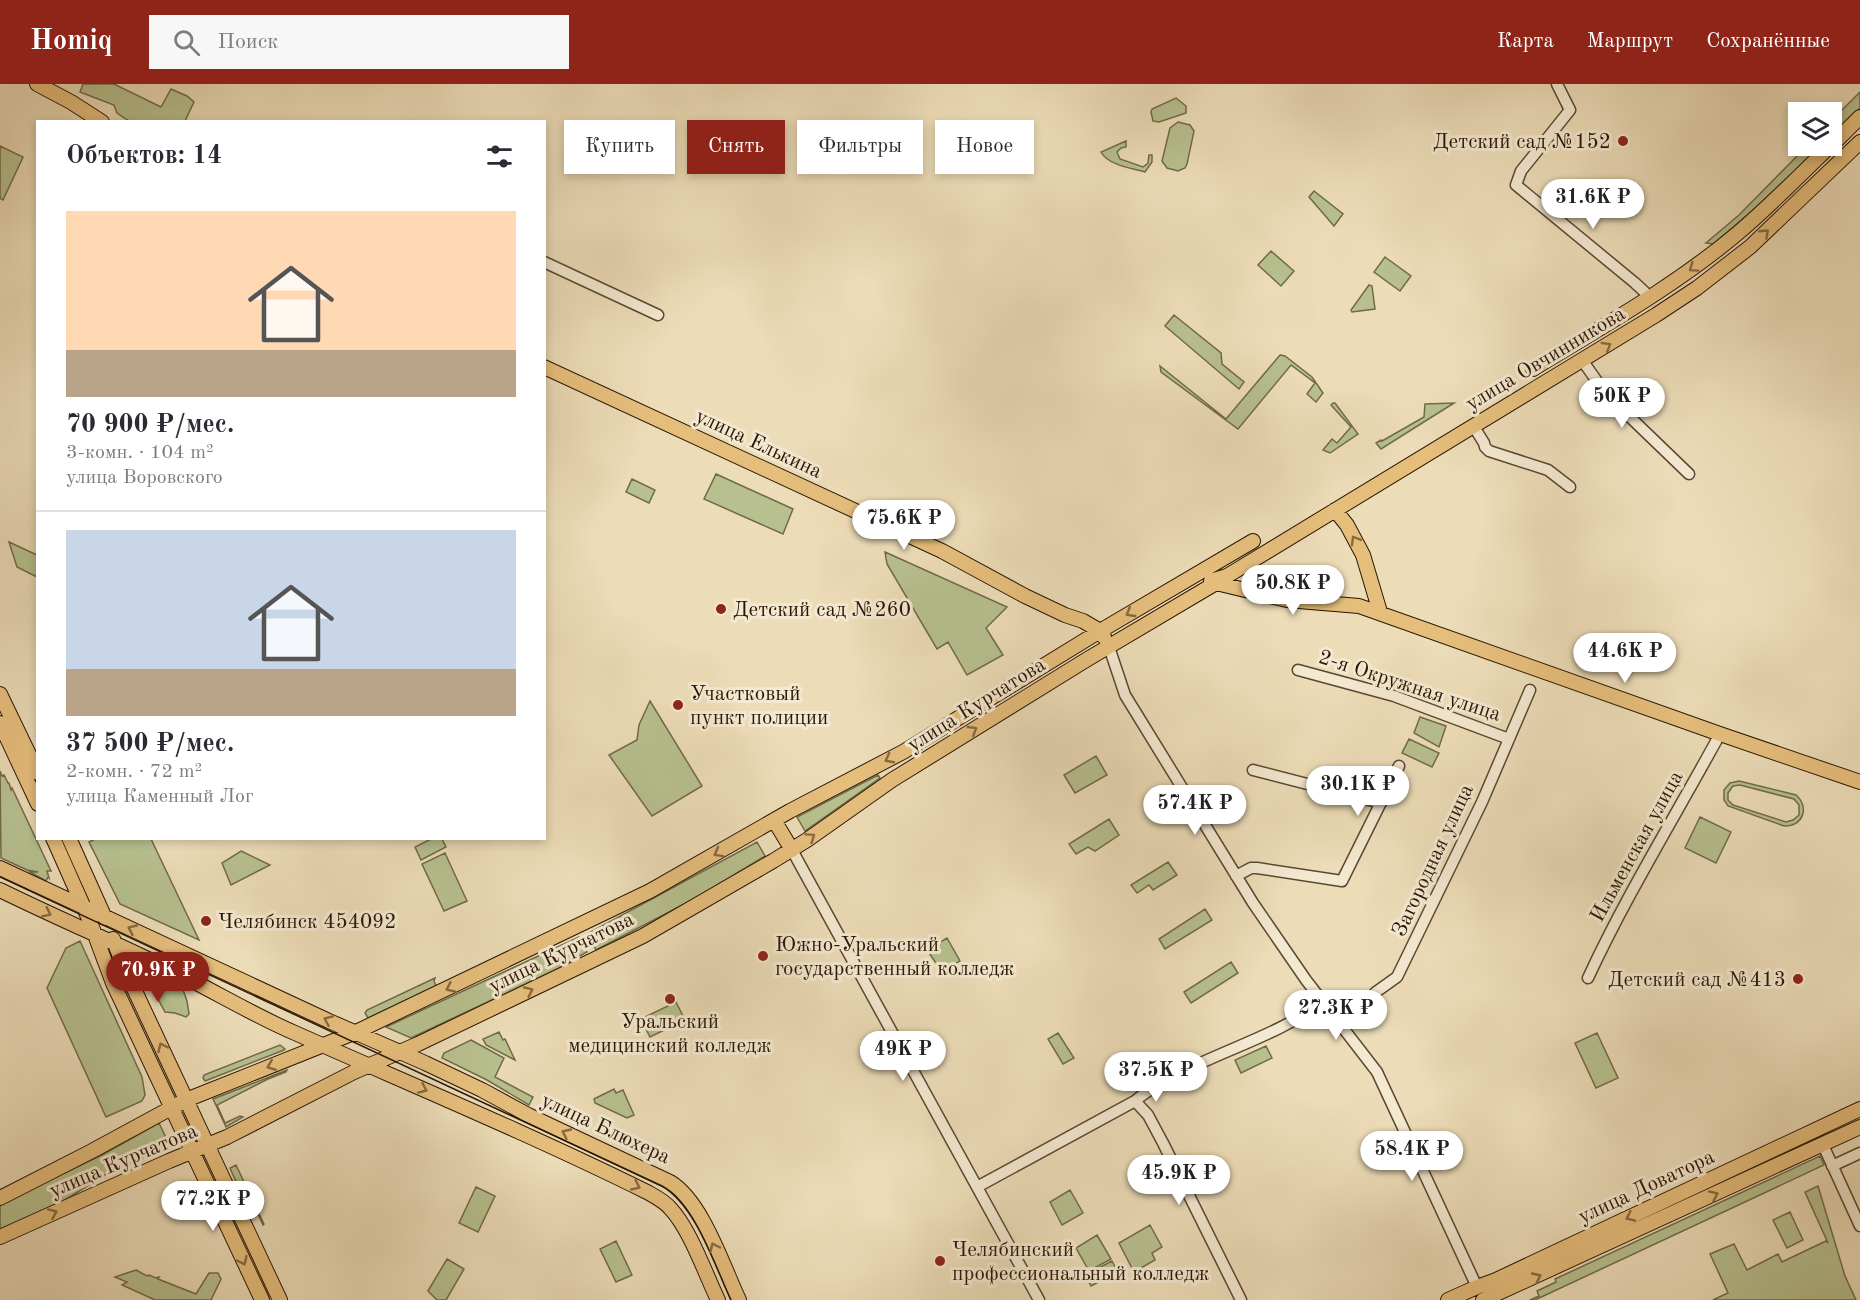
<!DOCTYPE html>
<html lang="ru">
<head>
<meta charset="utf-8">
<style>
  :root { --surface:#fff; --page:#f7f7f7; --text:#2b2b33; --muted:#7c7c81; --line:#e1e1e2; --accent:#8f2418 }
  body { margin:0; font-family:"Old Standard TT",serif; background:var(--page); color:var(--text); height:100vh; display:flex; flex-direction:column; font-size:22px; white-space:nowrap }
  * { box-sizing:border-box; margin:0 }
  p { font-size:20px; color:var(--muted) }
  .icon { flex:none; width:33px; height:33px; fill:none; stroke:currentColor; stroke-width:2; stroke-linecap:round; stroke-linejoin:round }
  .map { position:relative; flex:1; overflow:hidden }
  .side { position:absolute; left:36px; top:36px; width:510px; height:720px; display:flex; flex-direction:column; background:var(--surface); border-radius:0px; box-shadow:0 3px 9px #0003 }
  .side>* { flex:none }
  .hud { position:absolute; left:564px; top:36px; width:570px; height:54px; display:flex; gap:12px }
  .controls { position:absolute; left:1788px; top:18px; display:grid; gap:12px }
  .controls a { display:grid; place-items:center; width:54px; height:54px; border-radius:0px; background:var(--surface); box-shadow:0 3px 9px #0003; font-size:30px }
  .price { position:absolute; translate:-50% -51px; padding:0 14px; border-radius:21px; background:#fff; color:#222; font-size:20px; line-height:39px; filter:drop-shadow(0 2px 3px #0008) }
  .price::after { content:''; position:absolute; left:50%; top:36px; width:18px; height:14px; margin-left:-9px; background:inherit; clip-path:polygon(0 0,100% 0,50% 100%) }
  .price.active { background:var(--accent); color:#fff }
  ul { padding:0; list-style:none }
  li { display:grid; align-content:center; gap:12px; height:318px; padding:0 30px }
  li+li { border-top:2px solid var(--line) }
  li span { display:grid; place-items:center; height:186px; border-radius:0px; color:#555 }
  li>.icon { margin-inline-start:auto }
  span .icon { width:108px; height:108px; fill:#fffc; stroke-width:1 }
  li b { font-size:26px }
  h2 { display:flex; justify-content:space-between; align-items:center; height:72px; padding:0 30px; font-size:26px }
  .tag { padding:0 21px; border-radius:0px; background:var(--surface); box-shadow:0 3px 9px #0003; font-size:21px; line-height:54px }
  .tag.active { background:var(--accent); color:#fff }
  header { display:flex; align-items:center; gap:36px; box-sizing:border-box; height:84px; padding:0 30px; background:var(--accent); color:#fff }
  header strong { font-size:28px }
  nav { display:flex; gap:33px; margin-inline-start:auto; font-size:21px }
  .search { width:420px; height:54px; background:var(--page); display:flex; align-items:center; gap:15px; box-sizing:border-box; padding:0 21px; border-radius:0px; color:var(--muted); font-size:22px }
  .map>svg:first-child { display:block }
  .green { fill:#b7c08e; stroke:#706a49; stroke-width:1.5; fill-rule:evenodd }
  .lines { fill:none; stroke-linecap:round; stroke-linejoin:round }
  .minor-casing { stroke:#5a4731; stroke-width:13 }
  .major-casing { stroke:#291504; stroke-width:16 }
  .minor { stroke:#f3e8d0; stroke-width:10 }
  .major { stroke:#e6be7c; stroke-width:14 }
  .tram { stroke:#291504; stroke-width:1.5 }
  .oneway { stroke:#886a40 }
  .poi-dot { fill:#8f2418; stroke:#f3e8d0; stroke-width:2 }
  .labels { text-anchor:middle; stroke-width:6; stroke-linejoin:round; paint-order:stroke }
  .poi-label { font-size:21px; fill:#291504; stroke:#f3e8d0; text-anchor:start }
  .street-label { font-size:21px; fill:#291504; stroke:#f3e8d0 }
</style>
</head>
<body>
<header>
<strong>Homiq</strong>
<div class="search"><svg class="icon" aria-label="search" viewBox="0 0 24 24"><circle cx="10" cy="10" r="6"/><path d="M15 15l6 6"/></svg>Поиск</div>
<nav><a>Карта</a><a>Маршрут</a><a>Сохранённые</a></nav>
</header>
<div class="map">
<svg width="1860" height="1216" viewBox="0 0 1860 1216">
  <rect width="100%" height="100%" fill="#ecdcb7"/>
  <filter id="stains"><feTurbulence type="fractalNoise" baseFrequency=".00333" numOctaves="4"/><feColorMatrix values="0 0 0 0 .2 0 0 0 0 .09 0 0 0 0 .02 0 0 0 .5 -.17"/></filter>
  <radialGradient id="worn" r=".72"><stop offset=".6" stop-color="#630" stop-opacity="0"/><stop offset="1" stop-color="#630" stop-opacity=".3"/></radialGradient>
  <path class="green" d="M83,0H114L161,23L171,5L187,12L194,18L185,37H129L117,29L114,21L80,8Z
    M1860,8V24L1832,52V36Z
    M1176,14L1186,22V29L1159,38L1153,37L1151,28L1152,25Z
    M1178,38L1190,41L1194,47L1187,80L1185,84L1178,87L1167,84L1162,77L1170,44Z
    M1126,57V63L1121,64L1117,68L1120,75L1143,83L1148,79L1149,71H1152V78L1145,88C1131,84 1108,81 1101,68Z
    M0,62L23,73L3,116L0,114Z
    M1807,62H1822L1752,127L1713,160L1706,159L1739,131Z
    M1314,107L1343,130L1334,142L1309,113Z
    M1271,167L1294,187L1281,202L1258,181Z
    M1385,173L1411,192L1400,207L1374,188Z
    M1369,201L1372,202L1375,225L1352,228L1351,226Z
    M1174,231L1221,269L1222,280L1244,298L1239,305L1165,242Z
    M1280,271L1285,272L1312,293L1323,309L1316,318L1307,310L1315,299L1291,281L1238,345L1161,288L1160,282L1226,335Z
    M1333,319H1335L1358,350L1330,369L1323,366L1332,355L1337,359L1351,343L1331,321Z
    M1454,319L1381,365L1376,359L1381,356L1382,357L1424,333L1425,320Z
    M716,390L793,425L783,450L704,415Z
    M632,395L655,406L649,419L626,408Z
    M9,458L37,471V493L17,483Z
    M885,468L1007,523L986,544L1003,571L967,591L948,558L937,565L887,480Z
    M650,617L702,702L652,732L609,671L637,656L639,641Z
    M1420,633L1446,642L1439,663L1414,649Z
    M1409,655L1439,669L1432,683L1402,669Z
    M1096,672L1107,691L1075,709L1064,691Z
    M0,687L2,692L4,691L8,699H9L11,706L12,704L51,787H47L49,794L48,793L46,797L30,788H38L27,786L1,774Z
    M878,691L880,694L805,747L797,733Z
    M1739,697L1796,711C1810,723 1803,743 1784,742L1728,722L1724,716V706L1730,699ZM1740,701L1794,715L1799,721V731L1793,736L1786,738L1733,721L1728,716V709L1733,702Z
    M1700,733L1731,748L1716,779L1685,764Z
    M1109,735L1119,751L1095,767L1088,763L1076,770L1069,760Z
    M95,755H151L199,856L120,820L89,758Z
    M442,755L446,763L421,776L415,763L431,755Z
    M757,758L765,772L694,815L596,866L587,850Z
    M241,767L270,781L231,801L222,779Z
    M445,769L467,817L444,827L422,780Z
    M1168,778L1177,791L1153,806L1149,801L1137,809L1131,801Z
    M1205,825L1212,836L1165,865L1159,855Z
    M579,853L587,868L557,885L411,954L386,943Z
    M947,854L960,877L942,888L927,866Z
    M80,857L142,993L145,1011L142,1017L106,1033L47,904L66,864Z
    M1231,878L1238,889L1191,919L1184,908Z
    M142,885L182,903L187,917L189,930L186,933L175,929L165,928Z
    M435,894L434,897L436,902L368,934L365,929L367,926Z
    M676,918L685,936L650,953L641,935Z
    M499,948L503,956L505,955L515,976L486,961L483,955Z
    M1058,949L1074,974L1063,980L1048,955Z
    M1597,949L1618,994L1596,1004L1575,959Z
    M471,956L504,974L495,993L533,1013L529,1021L487,996L442,974L444,969Z
    M280,961L285,965L284,966L205,997L203,994L204,991Z
    M1266,962L1272,974L1241,989L1235,976Z
    M287,986L286,988L268,995L217,1021L225,1039L240,1032L243,1033L226,1043L213,1015Z
    M614,1005L616,1009L623,1006L634,1031L627,1034L595,1019L594,1015Z
    M159,1039L170,1062L111,1087L65,1116L0,1147V1120L102,1071Z
    M1820,1072L1824,1081L1535,1216H1530L1539,1212L1537,1207L1556,1198L1555,1195Z
    M236,1081L264,1140L263,1141L256,1126L247,1123L230,1084Z
    M1818,1102L1845,1192L1856,1216H1713L1728,1209L1710,1170L1734,1160L1747,1186L1778,1170L1782,1178L1826,1157L1828,1159L1805,1108Z
    M476,1103L495,1112L478,1148L459,1139Z
    M1070,1106L1083,1129L1062,1141L1050,1118Z
    M1790,1128L1803,1156L1787,1164L1773,1136Z
    M1150,1141L1162,1163L1152,1169L1155,1176L1134,1188L1119,1159Z
    M1097,1151L1111,1175L1089,1187L1076,1164Z
    M616,1157L632,1191L616,1198L600,1165Z
    M447,1175L464,1185L446,1216H437L428,1207Z
    M1112,1177L1118,1188L1091,1202L1085,1191Z
    M136,1186L147,1192L149,1191L156,1194L159,1193L158,1195L196,1210L209,1189H218L221,1195L211,1216H155L122,1201L127,1198L115,1193Z"/>
  <g class="lines">
    <defs>
      <path id="minor" d="M1557,0L1570,26L1521,87L1516,101L1635,199L1650,213
        M544,178L658,231
        M1582,276L1606,310L1689,390
        M1474,343L1484,359L1485,363L1489,367L1548,386L1570,403
        M1109,563L1125,611L1253,819L1306,896L1377,988L1477,1203
        M1298,586L1394,612L1509,655
        M1253,686L1381,719
        M792,766L1039,1216
        M1236,792L1251,784H1257L1342,797L1399,682
        M1588,894C1627,810 1676,731 1720,650
        M1343,943L1376,908L1397,893L1482,718L1530,606
        M1135,1017L1148,1031L1163,1059L1241,1216
        M1823,1061L1860,1142
        M1832,1082L1860,1069
        M977,1103L1135,1017C1147,1006 1160,1000 1174,992C1223,966 1278,951 1323,918"/>
      <path id="major" d="M37,0L71,18L102,38
        M1832,61L1860,33
        M544,283L942,467L1025,512L1065,531L1083,537L1100,547L1104,553
        M1533,285C1603,242 1675,202 1738,149C1770,122 1800,91 1830,62
        M1335,426L1347,441L1363,471L1380,528
        M1211,497L1227,492L1656,231L1697,204L1750,163L1860,58
        M0,610L38,689
        M0,639L38,720
        M774,736L792,766
        M53,754L89,835L113,899L262,1216
        M69,754L105,834
        M0,784L329,937L425,979L482,1006L528,1031L670,1098C702,1117 723,1182 739,1216
        M0,806C57,834 116,859 173,887C214,907 253,931 295,949C412,1001 532,1051 647,1108C656,1113 664,1117 670,1124C690,1145 705,1189 718,1216
        M113,855L128,892L280,1216
        M0,1114L92,1067L186,1016L356,948L650,807L790,727L903,668L1100,547L1253,457
        M0,1153L169,1077L227,1053L354,988L418,960L643,852L773,777L807,756L892,696L1086,576L1216,499L1287,516L1359,522L1720,650L1860,698
        M1448,1216L1477,1203L1496,1196L1860,1025
        M1483,1216L1860,1043"/>
    </defs>
    <use href="#minor" class="minor-casing"/>
    <use href="#major" class="major-casing"/>
    <use href="#minor" class="minor"/>
    <use href="#major" class="major"/>
    <path class="tram" d="M0,793L662,1102C696,1122 714,1180 731,1216"/>
  </g>
  <defs><path id="oneway-chevron" d="M-2-3.5L2.5 0L-2 3.5" fill="none" stroke-width="1.6" stroke-linecap="round" stroke-linejoin="round" transform="scale(1.5)"/></defs>
  <g class="oneway">
    <use href="#oneway-chevron" transform="translate(1765 149) rotate(-43)"/>
    <use href="#oneway-chevron" transform="translate(1693 184) rotate(145)"/>
    <use href="#oneway-chevron" transform="translate(1607 262) rotate(-31)"/>
    <use href="#oneway-chevron" transform="translate(1355 456) rotate(-120)"/>
    <use href="#oneway-chevron" transform="translate(1130 529) rotate(149)"/>
    <use href="#oneway-chevron" transform="translate(973 646) rotate(-31)"/>
    <use href="#oneway-chevron" transform="translate(889 675) rotate(152)"/>
    <use href="#oneway-chevron" transform="translate(811 753) rotate(-35)"/>
    <use href="#oneway-chevron" transform="translate(718 769) rotate(151)"/>
    <use href="#oneway-chevron" transform="translate(47 829) rotate(26)"/>
    <use href="#oneway-chevron" transform="translate(132 845) rotate(-155)"/>
    <use href="#oneway-chevron" transform="translate(450 904) rotate(155)"/>
    <use href="#oneway-chevron" transform="translate(529 907) rotate(-25)"/>
    <use href="#oneway-chevron" transform="translate(328 936) rotate(-156)"/>
    <use href="#oneway-chevron" transform="translate(162 963) rotate(-115)"/>
    <use href="#oneway-chevron" transform="translate(271 982) rotate(158)"/>
    <use href="#oneway-chevron" transform="translate(423 1005) rotate(24)"/>
    <use href="#oneway-chevron" transform="translate(566 1049) rotate(-155)"/>
    <use href="#oneway-chevron" transform="translate(636 1102) rotate(25)"/>
    <use href="#oneway-chevron" transform="translate(1714 1111) rotate(-25)"/>
    <use href="#oneway-chevron" transform="translate(53 1129) rotate(-24)"/>
    <use href="#oneway-chevron" transform="translate(1630 1133) rotate(155)"/>
    <use href="#oneway-chevron" transform="translate(714 1163) rotate(-115)"/>
    <use href="#oneway-chevron" transform="translate(243 1177) rotate(65)"/>
    <use href="#oneway-chevron" transform="translate(1537 1193) rotate(-25)"/>
  </g>
  <g class="poi-dot">
    <circle cx="1623" cy="57" r="6"/>
    <circle cx="721" cy="525" r="6"/>
    <circle cx="678" cy="621" r="6"/>
    <circle cx="206" cy="837" r="6"/>
    <circle cx="763" cy="872" r="6"/>
    <circle cx="1798" cy="895" r="6"/>
    <circle cx="670" cy="915" r="6"/>
    <circle cx="940" cy="1177" r="6"/>
  </g>
  <g class="labels">
    <g class="poi-label">
      <text x="1611" y="64" text-anchor="end">Детский сад №152</text>
      <text x="733" y="532">Детский сад №260</text>
      <text x="690" y="616">Участковый<tspan x="690" dy="24">пункт полиции</tspan></text>
      <text x="218" y="844">Челябинск 454092</text>
      <text x="775" y="867">Южно-Уральский<tspan x="775" dy="24">государственный колледж</tspan></text>
      <text x="1786" y="902" text-anchor="end">Детский сад №413</text>
      <text x="670" y="944" text-anchor="middle">Уральский<tspan x="670" dy="24">медицинский колледж</tspan></text>
      <text x="952" y="1172">Челябинский<tspan x="952" dy="24">профессиональный колледж</tspan></text>
    </g>
    <g class="street-label">
      <text transform="translate(1545 274) rotate(-31)" y="7">улица Овчинникова</text>
      <text transform="translate(759 359) rotate(25)" y="7">улица Елькина</text>
      <text transform="translate(1410 601) rotate(18)" y="7">2-я Окружная улица</text>
      <text transform="translate(976 620) rotate(-32)" y="7">улица Курчатова</text>
      <text transform="translate(1636 762) rotate(-61)" y="7">Ильменская улица</text>
      <text transform="translate(1432 776) rotate(-65)" y="7">Загородная улица</text>
      <text transform="translate(561 868) rotate(-26)" y="7">улица Курчатова</text>
      <text transform="translate(606 1044) rotate(25)" y="7">улица Блюхера</text>
      <text transform="translate(123 1076) rotate(-23)" y="7">улица Курчатова</text>
      <text transform="translate(1646 1102) rotate(-25)" y="7">улица Доватора</text>
    </g>
  </g>
  <rect width="100%" height="100%" filter="url(#stains)"/>
  <rect width="100%" height="100%" fill="url(#worn)"/>
</svg>
<div class="controls">
<a><svg class="icon" aria-label="layers" viewBox="0 0 24 24"><path d="M12 4l9 5-9 5-9-5zM3 14l9 5 9-5"/></svg></a>
</div>
<b class="price" style="left:1593px;top:146px">31.6K ₽</b>
<b class="price" style="left:1622px;top:345px">50K ₽</b>
<b class="price" style="left:904px;top:467px">75.6K ₽</b>
<b class="price" style="left:1293px;top:532px">50.8K ₽</b>
<b class="price" style="left:1625px;top:600px">44.6K ₽</b>
<b class="price" style="left:1358px;top:733px">30.1K ₽</b>
<b class="price" style="left:1195px;top:752px">57.4K ₽</b>
<b class="price active" style="left:158px;top:919px">70.9K ₽</b>
<b class="price" style="left:1336px;top:957px">27.3K ₽</b>
<b class="price" style="left:903px;top:998px">49K ₽</b>
<b class="price" style="left:1156px;top:1019px">37.5K ₽</b>
<b class="price" style="left:1412px;top:1098px">58.4K ₽</b>
<b class="price" style="left:1179px;top:1122px">45.9K ₽</b>
<b class="price" style="left:213px;top:1148px">77.2K ₽</b>
<div class="hud">
<a class="tag">Купить</a>
<a class="tag active">Снять</a>
<a class="tag">Фильтры</a>
<a class="tag">Новое</a>
</div>
<section class="side">
<h2>Объектов: 14<svg class="icon" aria-label="filters" viewBox="0 0 24 24"><path d="M4 7h16M4 17h16"/><circle cx="9" cy="7" r="2"/><circle cx="15" cy="17" r="2"/></svg></h2>
<ul>
<li><span style="background:linear-gradient(#ffd9b3 75%,#b9a48a 0)"><svg class="icon" aria-label="home" viewBox="0 0 24 24"><path d="M3 11l9-7 9 7M6 9v11h12V9"/></svg></span><div><b>70 900 ₽/мес.</b><p>3-комн. · 104 m²</p><p>улица Воровского</p></div></li>
<li><span style="background:linear-gradient(#c9d6e8 75%,#b9a48a 0)"><svg class="icon" aria-label="home" viewBox="0 0 24 24"><path d="M3 11l9-7 9 7M6 9v11h12V9"/></svg></span><div><b>37 500 ₽/мес.</b><p>2-комн. · 72 m²</p><p>улица Каменный Лог</p></div></li>
</ul>
</section>
</div>
</body>
</html>
